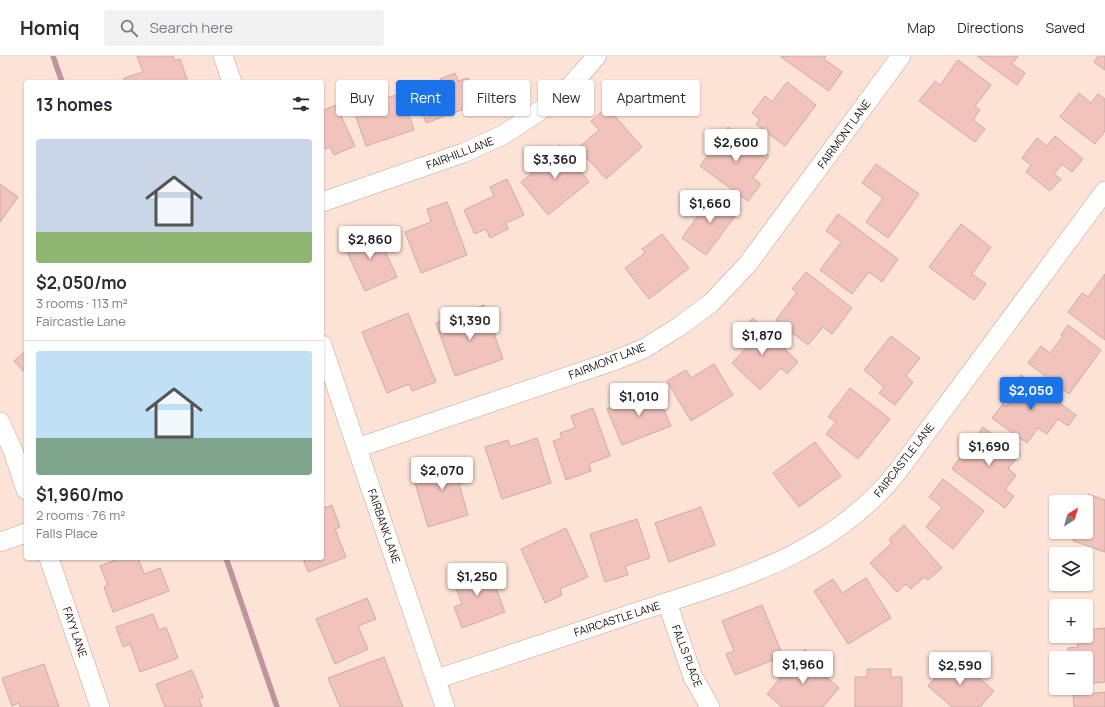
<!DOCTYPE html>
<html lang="en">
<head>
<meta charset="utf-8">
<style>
  :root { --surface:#fff; --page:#f2f2f3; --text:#2b2b33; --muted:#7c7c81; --line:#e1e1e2; --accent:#1a73e8 }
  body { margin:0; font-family:Manrope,sans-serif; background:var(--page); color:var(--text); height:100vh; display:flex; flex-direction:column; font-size:15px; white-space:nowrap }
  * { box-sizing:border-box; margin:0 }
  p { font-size:13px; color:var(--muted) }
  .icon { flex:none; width:22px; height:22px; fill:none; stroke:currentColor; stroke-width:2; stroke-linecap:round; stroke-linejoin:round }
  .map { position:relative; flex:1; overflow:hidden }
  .details { position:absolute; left:24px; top:24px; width:300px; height:480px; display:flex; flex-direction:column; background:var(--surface); border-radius:4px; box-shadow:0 1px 3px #0004 }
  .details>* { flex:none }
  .hud { position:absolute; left:336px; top:24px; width:380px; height:36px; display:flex; gap:8px }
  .needle { width:26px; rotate:37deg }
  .tools { position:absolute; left:1049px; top:439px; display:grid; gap:8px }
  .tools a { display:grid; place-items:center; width:44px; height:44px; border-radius:4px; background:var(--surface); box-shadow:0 1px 3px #0004; font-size:20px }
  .price { position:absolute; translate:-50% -34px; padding:0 9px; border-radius:4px; background:#fff; color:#222; font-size:13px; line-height:26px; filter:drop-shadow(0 1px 2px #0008) }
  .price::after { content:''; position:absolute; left:50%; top:24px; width:12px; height:9px; margin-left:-6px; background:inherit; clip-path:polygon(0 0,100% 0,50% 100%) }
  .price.on { background:var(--accent); color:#fff }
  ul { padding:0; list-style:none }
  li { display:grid; align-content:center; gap:8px; height:212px; padding:0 12px }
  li+li { border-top:1px solid var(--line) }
  li span { display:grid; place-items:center; height:124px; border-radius:4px; color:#555 }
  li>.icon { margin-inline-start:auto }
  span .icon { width:72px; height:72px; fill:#fffc; stroke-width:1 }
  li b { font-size:17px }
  h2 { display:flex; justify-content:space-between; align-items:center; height:48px; padding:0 12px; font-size:17px }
  .tag { padding:0 14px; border-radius:4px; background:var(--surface); box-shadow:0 1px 3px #0004; font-size:14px; line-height:36px }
  .tag.on { background:var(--accent); color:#fff }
  header { display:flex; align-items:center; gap:24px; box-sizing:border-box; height:56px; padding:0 20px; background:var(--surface); border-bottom:1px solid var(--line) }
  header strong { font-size:19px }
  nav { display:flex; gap:22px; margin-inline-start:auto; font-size:14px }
  .search { width:280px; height:36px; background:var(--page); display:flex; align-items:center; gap:10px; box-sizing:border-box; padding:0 14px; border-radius:4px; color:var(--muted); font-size:15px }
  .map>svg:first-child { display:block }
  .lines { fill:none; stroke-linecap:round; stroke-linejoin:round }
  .stream { stroke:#c0949c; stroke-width:5.5 }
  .building { fill:#f2c3bc; stroke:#cdaba6 }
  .minor-casing { stroke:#c0a494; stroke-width:20 }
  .minor { stroke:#fff; stroke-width:19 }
  .labels { text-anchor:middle; stroke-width:3; stroke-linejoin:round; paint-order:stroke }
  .street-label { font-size:11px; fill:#1c120c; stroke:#fff }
</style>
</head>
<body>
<header>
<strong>Homiq</strong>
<div class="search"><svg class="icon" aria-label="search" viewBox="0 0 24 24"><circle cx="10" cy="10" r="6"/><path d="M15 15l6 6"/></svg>Search here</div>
<nav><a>Map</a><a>Directions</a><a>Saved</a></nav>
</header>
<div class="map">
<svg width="1105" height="651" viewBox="0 0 1105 651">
  <rect width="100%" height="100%" fill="#fce3d6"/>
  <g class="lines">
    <path class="stream" d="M53,0L62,26
      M226,502L277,651"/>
  </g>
  <path class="building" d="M137,0H173L175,5L180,3L188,26H125L124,22L143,16Z
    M781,0H826L824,3L842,16L829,35L781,1Z
    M977,0H1018L1012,8L1025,17L1017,29Z
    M1098,0H1105V14L1094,6Z
    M958,4L991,29L975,50L980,54L973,64L985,73L975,86L919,45L935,25L940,29Z
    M455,17L458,25L468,22L478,48L426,67L416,40L443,30L440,23Z
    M787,26L816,49L785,90L756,68L760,63L752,57L765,40L772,46Z
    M377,34L381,44L402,37L414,74L366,90L350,43Z
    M1079,37L1091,47L1098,38L1105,43V75L1095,88L1060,61Z
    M336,49L355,90L334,99L330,91L322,94V55Z
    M607,51L642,91L606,123L578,92L599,74L591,65Z
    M728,71L769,100L753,122L761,128L748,145L700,110Z
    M1055,80L1083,103L1072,116L1062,108L1054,118L1061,123L1050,135L1026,116L1031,109L1022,102L1037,82L1047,90Z
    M560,89L589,126L548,159L521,126L544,108L540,104Z
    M876,108L919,138L888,182L866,166L883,142L862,127Z
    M507,123L524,159L506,167L508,173L490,182L486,173L475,178L464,154L494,140L490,131Z
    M0,128L18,141L0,166Z
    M714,137L739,155L706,199L682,182Z
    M447,146L467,199L421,217L405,176L431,166L427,153Z
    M838,158L898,203L882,226L869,216L852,238L820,214L841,186L826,175Z
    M961,168L991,191L972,218L986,228L974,244L929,211Z
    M375,173L397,221L365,235L343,187Z
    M662,178L689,212L649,243L625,212L645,197L642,193Z
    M806,216L852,252L832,278L823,271L808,289L776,264L797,236L792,233Z
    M1105,218V284L1068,256L1082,237L1088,241Z
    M484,249L503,303L455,320L436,267Z
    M408,257L436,326L412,335L409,328L387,337L362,276Z
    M753,262L798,306L787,318L781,312L760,334L732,307L750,288L738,277Z
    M1068,269L1101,294L1069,338L1028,307L1041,290L1050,297L1063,280L1061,279Z
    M891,280L920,302L906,320L913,326L895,349L879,337L884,331L864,314Z
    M26,295V318L14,305Z
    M714,308L733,339L691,365L667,325L686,314L691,322Z
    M1021,319L1076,359L1068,370L1058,363L1047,378L1038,372L1027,387L992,362L1003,348L1006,351L1014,341L1008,336Z
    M850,332L890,363L858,403L826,378L836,366L828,361Z
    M655,333L671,370L622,389L607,353Z
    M593,352L610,400L589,408L591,415L566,424L553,385L562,382L560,377L575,372L571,360Z
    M983,371L1020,398L1008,413L1016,419L1005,434L1014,440L1005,452L952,413L965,395L970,399L979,388L974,384Z
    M537,382L551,427L502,443L485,391L508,384L510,391Z
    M815,386L841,420L799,451L773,417Z
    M463,402L470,425L459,428L468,459L428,471L412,416Z
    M943,423L984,455L953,493L926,471L942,451L929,441Z
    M1088,438L1105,444V496L1073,485L1075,476H1086L1085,446Z
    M332,449L340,471L335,473L346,501L308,516L303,502H322V453Z
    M701,451L715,489L669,506L655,467Z
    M637,463L650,502L625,510L628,519L605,526L590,478Z
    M904,469L942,512L928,524L924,521L911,533L906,528L897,536L870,507L892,487L889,483Z
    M566,472L588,521L560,533L562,539L545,547L521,493Z
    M121,502H138L144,518L160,512L169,535L113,556L104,531L108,529L100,510Z
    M487,509L505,556L462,572L454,551L462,548L452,522Z
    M866,522L891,562L848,588L814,535L833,523L842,537Z
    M367,542L376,563L358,570L368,593L335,608L316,563Z
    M762,549L783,600L735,619L726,598L734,595L722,565Z
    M153,558L159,574L166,571L178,602L140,616L130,588L123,591L116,571Z
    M1105,572V626L1086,628V602H1069L1068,592L1078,591L1077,580H1086V574Z
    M805,593L817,604L813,609L839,632L823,651H782L767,638Z
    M954,600L994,635L980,651H952L928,630Z
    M384,601L403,651H340L328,622Z
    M44,608L59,651H20L19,647L12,650L2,622Z
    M867,613H891V621H902V651H855V621H867Z
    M192,614L203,641L199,643L202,651H165L156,628Z
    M1105,636V651H1074L1073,639Z"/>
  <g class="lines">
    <defs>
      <path id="minor" d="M223,0L232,26
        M322,146L463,97L503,79L538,56L563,38L597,0
        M322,289L445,651
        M0,366L13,395L26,434
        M357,392L616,304L645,292L680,270L711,247L747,209L901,0
        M0,486L26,477
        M49,502L100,651
        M667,546L693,621L710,651
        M436,623C501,602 566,580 631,558C731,525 830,501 898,415L1105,135"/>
    </defs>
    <use href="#minor" class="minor-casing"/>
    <use href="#minor" class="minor"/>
  </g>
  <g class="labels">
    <g class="street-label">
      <text transform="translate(844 78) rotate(-54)" y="4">FAIRMONT LANE</text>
      <text transform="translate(460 97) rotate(-21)" y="4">FAIRHILL LANE</text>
      <text transform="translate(607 305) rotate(-21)" y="4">FAIRMONT LANE</text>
      <text transform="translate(904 404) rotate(-52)" y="4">FAIRCASTLE LANE</text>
      <text transform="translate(384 470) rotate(71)" y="4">FAIRBANK LANE</text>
      <text transform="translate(617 563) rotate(-18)" y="4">FAIRCASTLE LANE</text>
      <text transform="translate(75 576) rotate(71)" y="4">FAYY LANE</text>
      <text transform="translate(687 600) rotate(69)" y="4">FALLS PLACE</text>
    </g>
  </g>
</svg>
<div class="tools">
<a><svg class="needle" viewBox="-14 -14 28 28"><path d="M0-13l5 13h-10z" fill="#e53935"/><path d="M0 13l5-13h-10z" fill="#7c7c81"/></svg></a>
<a><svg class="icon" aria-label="layers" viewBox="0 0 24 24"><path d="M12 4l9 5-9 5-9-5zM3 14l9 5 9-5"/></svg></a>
<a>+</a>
<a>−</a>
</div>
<b class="price" style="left:736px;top:107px">$2,600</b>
<b class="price" style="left:555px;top:124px">$3,360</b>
<b class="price" style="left:710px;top:168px">$1,660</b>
<b class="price" style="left:370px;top:204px">$2,860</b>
<b class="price" style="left:470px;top:285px">$1,390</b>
<b class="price" style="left:762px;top:300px">$1,870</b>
<b class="price on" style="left:1031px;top:355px">$2,050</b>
<b class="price" style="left:639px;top:361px">$1,010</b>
<b class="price" style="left:989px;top:411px">$1,690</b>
<b class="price" style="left:442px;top:435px">$2,070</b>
<b class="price" style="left:477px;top:541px">$1,250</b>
<b class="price" style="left:803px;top:629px">$1,960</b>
<b class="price" style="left:960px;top:630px">$2,590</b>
<div class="hud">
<a class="tag">Buy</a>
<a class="tag on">Rent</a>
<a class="tag">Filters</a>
<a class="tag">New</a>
<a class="tag">Apartment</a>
</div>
<section class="details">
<h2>13 homes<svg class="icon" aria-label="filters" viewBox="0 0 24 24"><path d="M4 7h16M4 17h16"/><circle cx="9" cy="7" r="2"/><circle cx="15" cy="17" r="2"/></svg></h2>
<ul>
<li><span style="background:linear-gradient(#c9d6e8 75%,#8fb573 0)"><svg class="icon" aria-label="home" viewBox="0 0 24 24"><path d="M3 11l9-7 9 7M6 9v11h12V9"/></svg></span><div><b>$2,050/mo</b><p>3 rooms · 113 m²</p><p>Faircastle Lane</p></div></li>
<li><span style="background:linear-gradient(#bfe0f5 70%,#7fa58c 0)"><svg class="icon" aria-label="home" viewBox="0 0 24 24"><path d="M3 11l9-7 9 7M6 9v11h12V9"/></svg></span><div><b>$1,960/mo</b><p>2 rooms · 76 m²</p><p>Falls Place</p></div></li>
</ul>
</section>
</div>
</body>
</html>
